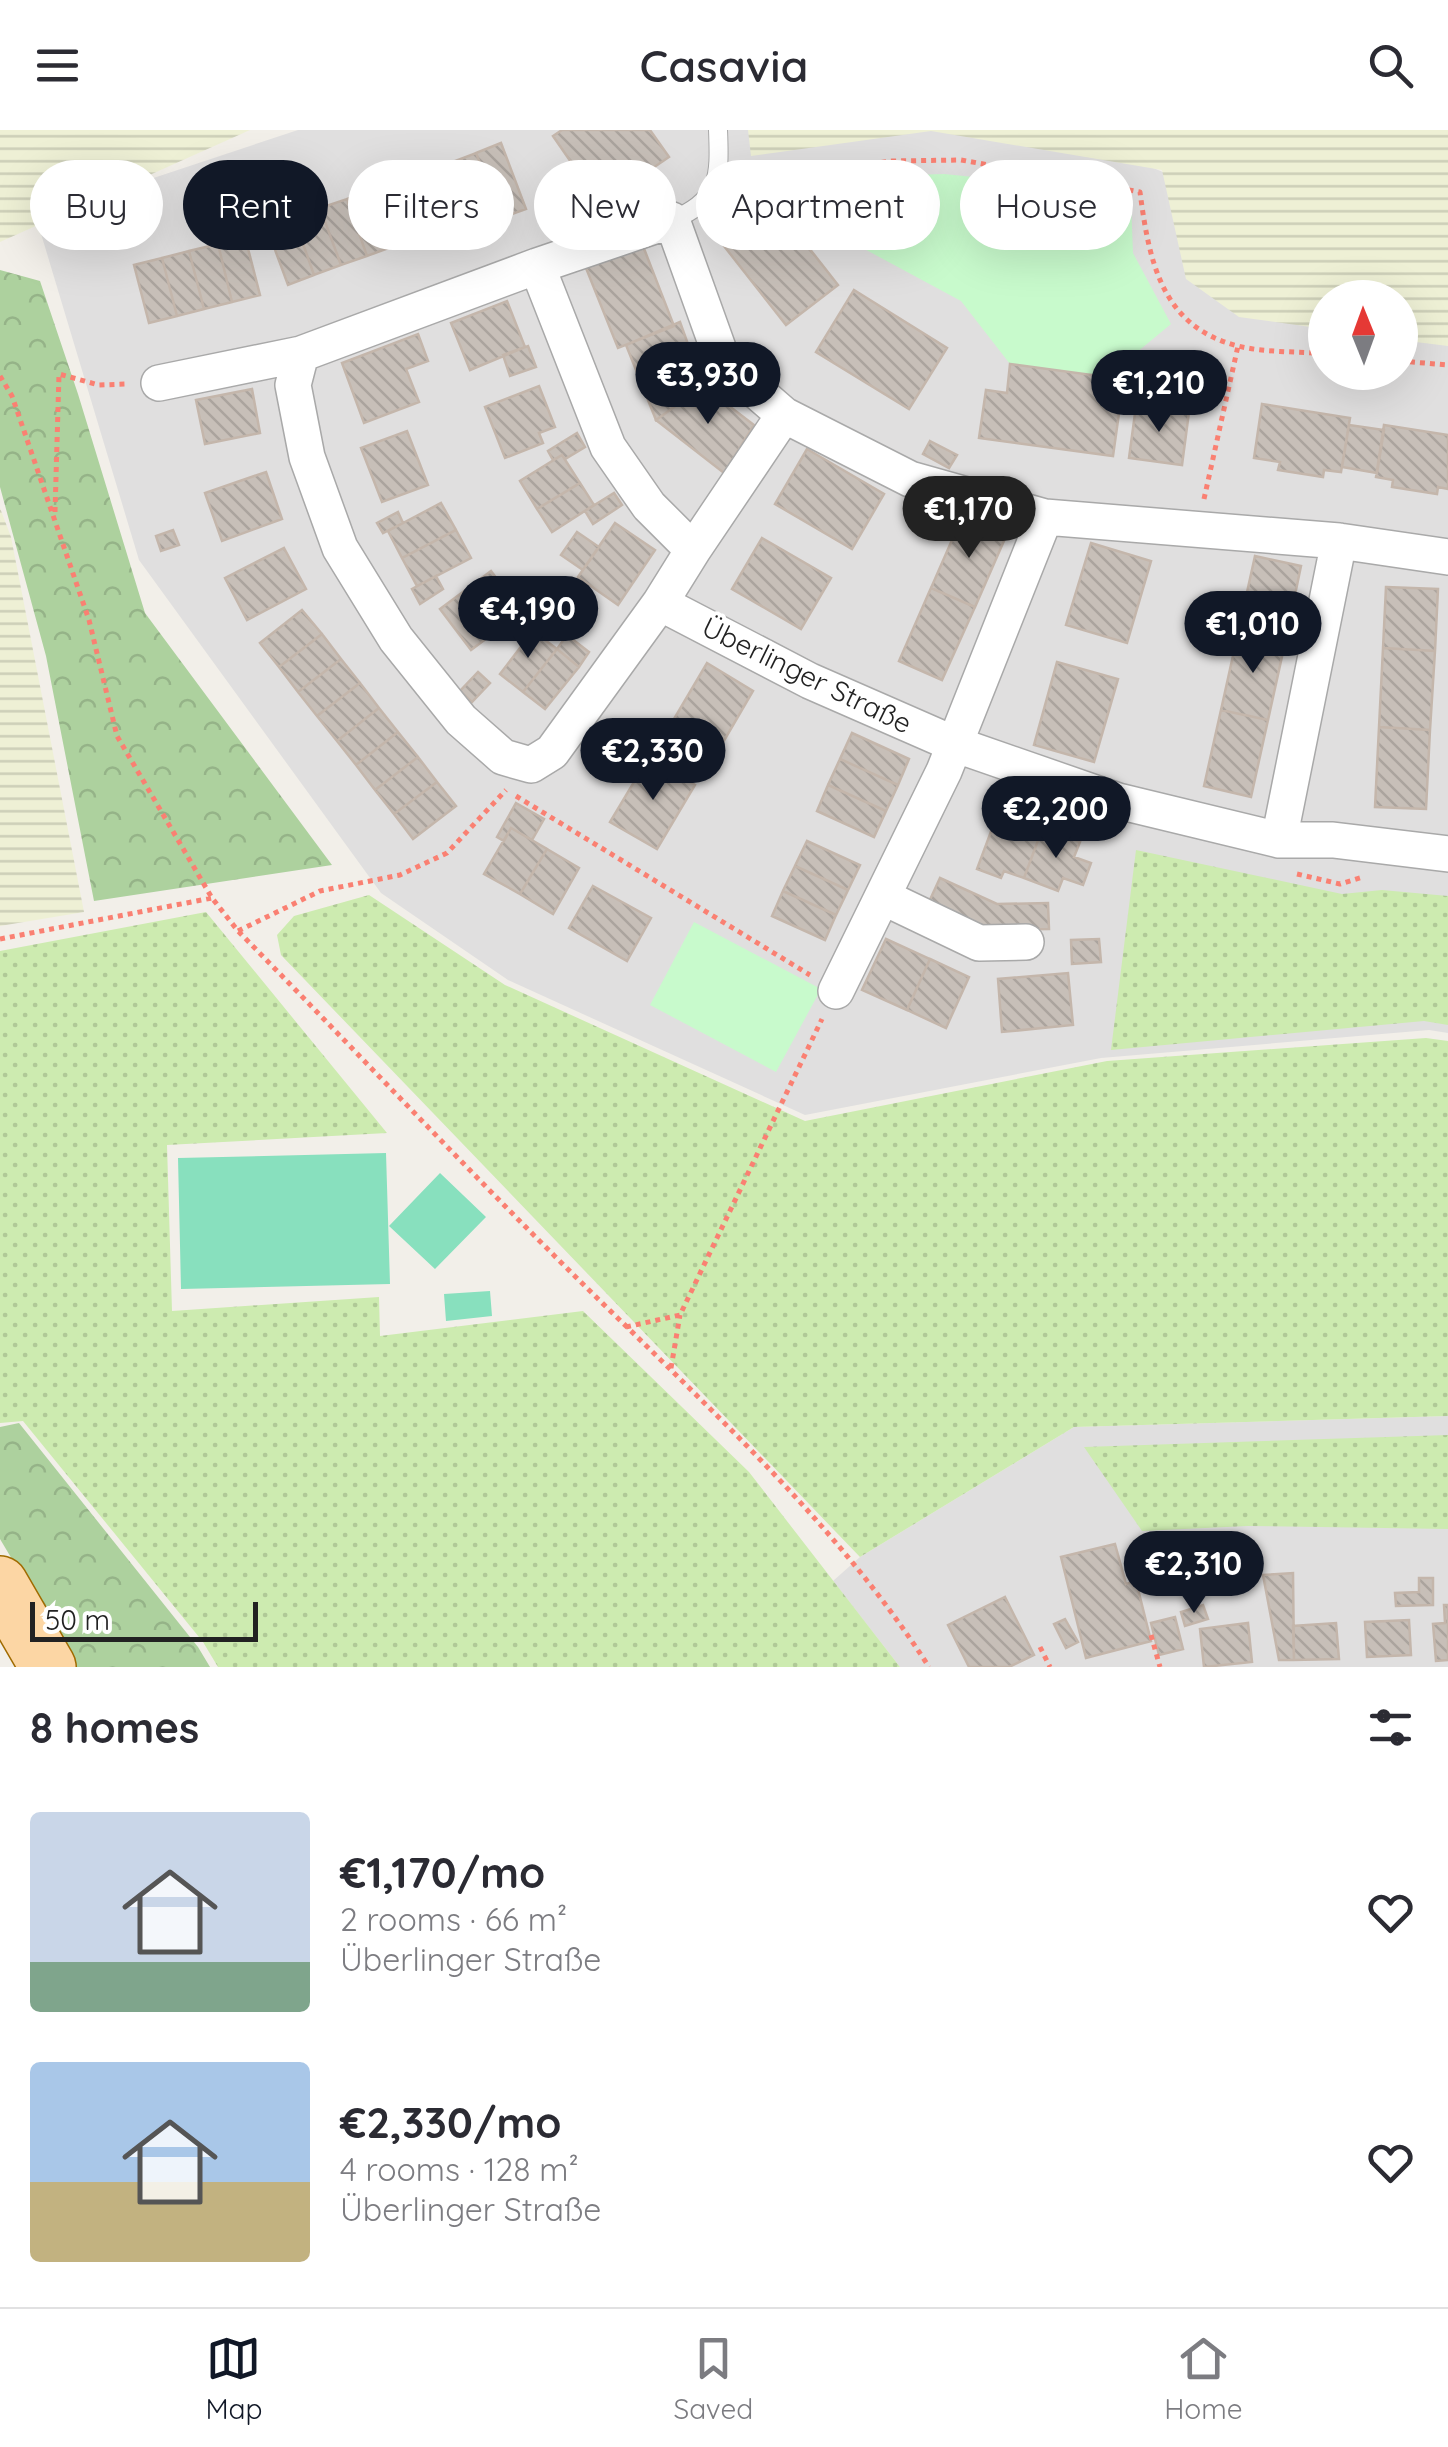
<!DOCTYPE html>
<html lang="en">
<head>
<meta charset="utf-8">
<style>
  :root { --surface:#fff; --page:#f2f2f3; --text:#2b2b33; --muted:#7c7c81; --line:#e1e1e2; --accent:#111827 }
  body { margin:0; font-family:Quicksand,sans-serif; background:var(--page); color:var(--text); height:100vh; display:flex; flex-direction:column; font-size:38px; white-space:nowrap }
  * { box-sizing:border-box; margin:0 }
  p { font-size:32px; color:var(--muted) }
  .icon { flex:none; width:55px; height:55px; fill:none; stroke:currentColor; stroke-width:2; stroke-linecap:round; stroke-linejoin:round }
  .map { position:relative; height:1537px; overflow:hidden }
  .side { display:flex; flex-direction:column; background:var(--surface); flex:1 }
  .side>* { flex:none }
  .top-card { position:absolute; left:30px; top:30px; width:1390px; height:90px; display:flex; gap:20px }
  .needle { width:65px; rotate:359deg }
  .fabs { position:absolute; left:1308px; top:150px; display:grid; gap:20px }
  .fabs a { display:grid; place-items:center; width:110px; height:110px; border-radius:50%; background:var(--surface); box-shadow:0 10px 40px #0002; font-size:50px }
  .scale { position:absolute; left:30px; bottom:25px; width:228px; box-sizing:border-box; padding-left:10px; border:5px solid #222; border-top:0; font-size:28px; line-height:35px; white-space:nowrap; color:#222; -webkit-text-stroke:8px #fff; paint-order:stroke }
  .price { position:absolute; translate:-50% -85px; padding:0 22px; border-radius:35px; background:var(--accent); color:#fff; font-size:32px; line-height:65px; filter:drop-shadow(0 2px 5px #0008) }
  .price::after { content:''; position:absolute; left:50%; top:60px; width:30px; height:22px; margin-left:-15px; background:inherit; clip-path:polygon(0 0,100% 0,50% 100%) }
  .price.selected { background:#222; color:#fff }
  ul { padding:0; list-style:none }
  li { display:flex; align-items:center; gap:30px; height:250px; padding:0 30px }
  li span { display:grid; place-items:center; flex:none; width:280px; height:200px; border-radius:10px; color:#555 }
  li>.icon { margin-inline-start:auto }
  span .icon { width:120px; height:120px; fill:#fffc; stroke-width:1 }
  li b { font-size:42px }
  h2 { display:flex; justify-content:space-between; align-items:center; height:120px; padding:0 30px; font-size:42px }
  .chip { padding:0 35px; border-radius:45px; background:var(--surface); box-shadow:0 10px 40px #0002; font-size:35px; line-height:90px }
  .chip.selected { background:var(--accent); color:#fff }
  header { display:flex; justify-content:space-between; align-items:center; height:130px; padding:0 30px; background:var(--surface); font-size:45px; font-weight:600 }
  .tab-bar { display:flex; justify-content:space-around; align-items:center; height:140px; border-top:2px solid var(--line); background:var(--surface); font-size:28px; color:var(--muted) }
  .tab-bar a { display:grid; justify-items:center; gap:5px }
  .tab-bar .selected { color:var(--accent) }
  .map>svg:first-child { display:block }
  .residential { fill:#e0dfdf; fill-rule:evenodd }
  .farmland { fill:url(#farmland-rules) }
  .grass { fill:url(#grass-dots) }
  .forest { fill:url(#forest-crowns) }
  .park { fill:#c8facc }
  .pitch { fill:#88e0be }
  .building { fill:url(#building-back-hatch); stroke:#c4b6ab; stroke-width:2.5 }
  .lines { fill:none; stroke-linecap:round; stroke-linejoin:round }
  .lane-casing { stroke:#a9a9a9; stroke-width:20 }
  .street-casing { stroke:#a9a9a9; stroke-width:38 }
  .primary-casing { stroke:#a06b00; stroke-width:58 }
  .path { stroke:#fa8072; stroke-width:5; stroke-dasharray:5 5; stroke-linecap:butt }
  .lane { stroke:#fff; stroke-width:18 }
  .street { stroke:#fff; stroke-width:35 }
  .primary { stroke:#fcd6a4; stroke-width:55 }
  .labels { text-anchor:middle; stroke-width:8; stroke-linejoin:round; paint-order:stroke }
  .street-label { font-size:28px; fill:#222; stroke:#fff }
</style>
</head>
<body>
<header><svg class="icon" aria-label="menu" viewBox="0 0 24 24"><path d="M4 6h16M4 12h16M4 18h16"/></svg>Casavia<svg class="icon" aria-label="search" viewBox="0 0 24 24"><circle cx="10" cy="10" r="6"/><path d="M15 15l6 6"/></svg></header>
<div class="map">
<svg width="1448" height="1537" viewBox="0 0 1448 1537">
  <defs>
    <pattern id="farmland-rules" width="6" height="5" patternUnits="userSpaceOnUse" patternTransform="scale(2.5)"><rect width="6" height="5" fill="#eef0d5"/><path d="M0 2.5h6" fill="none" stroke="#ccceb7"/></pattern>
    <pattern id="grass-dots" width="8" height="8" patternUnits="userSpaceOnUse" patternTransform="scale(2.5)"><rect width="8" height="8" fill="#cdebb0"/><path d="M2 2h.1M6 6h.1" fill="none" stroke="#b0c997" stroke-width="1.8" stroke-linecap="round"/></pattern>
    <pattern id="forest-crowns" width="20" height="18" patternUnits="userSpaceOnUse" patternTransform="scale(2.5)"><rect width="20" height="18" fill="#add19e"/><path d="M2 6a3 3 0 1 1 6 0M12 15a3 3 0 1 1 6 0" fill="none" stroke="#95b388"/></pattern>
    <pattern id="building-back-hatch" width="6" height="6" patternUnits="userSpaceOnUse" patternTransform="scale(2.5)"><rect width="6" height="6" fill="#c7bfb8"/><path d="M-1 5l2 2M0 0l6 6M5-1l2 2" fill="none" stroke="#aba49e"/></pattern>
  </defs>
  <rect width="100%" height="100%" fill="#f2efe9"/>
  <path class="residential" d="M298,0H1066L1448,166V903L1429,900L1101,928L805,985L508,850L381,763L139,430L36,87ZM1325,168H1400V242H1325Z
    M1448,1286V1537H900L833,1451L860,1427L1074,1297Z"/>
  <path class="farmland" d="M0,0H250L0,112Z
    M748,0H1448V216L1400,210V168H1325V199L1239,187L1186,149L1162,40L931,1L751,26Z
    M0,378L11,407L84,782L0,796Z"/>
  <path class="grass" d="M1136,720L1342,764L1382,760L1448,766V895L1424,891L1111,920Z
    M369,765L505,855L805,991L1107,931L1426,908L1448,911V1286L1074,1297L860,1427L281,825L277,805L294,786Z
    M206,782L387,1003L167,1015L172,1181L379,1167L380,1206L583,1181L749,1342L900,1537H218L203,1512L23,1291L0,1293V821Z
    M1448,1305V1399L1248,1396L1142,1401L1084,1317Z"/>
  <path class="forest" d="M0,140L40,151L78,264L145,483L332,735L94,771L46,526L0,357Z
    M19,1293L198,1517L210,1537H76L0,1409V1297Z"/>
  <path class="park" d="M944,44L1014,51L1131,71L1133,123L1171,194L1107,247L1010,234L961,171L857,115L846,47Z
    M694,792L821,859L776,942L650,875Z"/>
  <path class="pitch" d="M386,1023L390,1154L181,1159L178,1028Z
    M440,1043L486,1087L435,1139L389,1096Z
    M490,1161L492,1186L446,1191L444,1164Z"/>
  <path class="building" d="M562,0H650L669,27L600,74L553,6Z
    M501,13L526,79L501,88L476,23Z
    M476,23L501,88L476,98L450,33Z
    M450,33L476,98L450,108L425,42Z
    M425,42L450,108L424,117L399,52Z
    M373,59L394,116L367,126L347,69Z
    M347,69L367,126L341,135L320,78Z
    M776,76L838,155L786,195L724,116Z
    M320,78L341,135L314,145L294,88Z
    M294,88L314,145L288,155L267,98Z
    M245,107L260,165L232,172L218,114Z
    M218,114L232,172L204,179L189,121Z
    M643,116L674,196L618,218L586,138Z
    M189,121L204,179L177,186L162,128Z
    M162,128L177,186L149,193L134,135Z
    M854,160L947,218L909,279L816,222Z
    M507,171L525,217L470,240L451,193Z
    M680,192L703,256L656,290L626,215Z
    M418,204L428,231L406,239L419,272L364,293L342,233Z
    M528,216L536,237L510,246L503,225Z
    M1010,234L1107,247L1103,274L1120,276L1113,326L979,308L986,260L1007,263Z
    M539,256L555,297L539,303L543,313L505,328L485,277Z
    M703,256L754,295L724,343L656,290Z
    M252,259L260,303L205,314L196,270Z
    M1262,274L1350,288L1341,342L1324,340L1323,347L1278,340L1280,332L1254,328Z
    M1136,276L1189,282L1182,335L1129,328Z
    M1349,295L1384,300L1377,343L1342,337Z
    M1384,295L1448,305V359L1438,357L1437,364L1392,357L1393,350L1376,347Z
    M407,301L428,355L382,372L361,318Z
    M577,303L585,317L565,329L562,325L553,330L548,321Z
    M930,311L957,325L949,338L923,324Z
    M807,319L884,364L852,419L775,374Z
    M562,325L580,353L537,379L520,351Z
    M266,342L282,389L222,411L205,363Z
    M580,353L594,375L552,402L537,379Z
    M614,363L622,375L593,394L585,381Z
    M441,373L456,400L402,428L388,401Z
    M398,382L403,393L383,403L377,393Z
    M963,385L1007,404L975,477L931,458Z
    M615,393L655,420L618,475L578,447Z
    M173,400L179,415L161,421L156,406Z
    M456,400L471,428L417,456L402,428Z
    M577,402L599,417L583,440L561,425Z
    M762,408L831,448L801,499L732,459Z
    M1091,413L1151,431L1127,513L1066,495Z
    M284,418L306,459L247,490L225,448Z
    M1255,426L1301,436L1285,513L1238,503Z
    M491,441L522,482L471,520L440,479Z
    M436,446L443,459L420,474L412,459Z
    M1386,457L1438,459L1435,521L1383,518Z
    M931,458L975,477L942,550L899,531Z
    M302,480L322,504L279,537L260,513Z
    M533,501L557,519L523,562L500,544Z
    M1238,503L1285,513L1268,590L1221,580Z
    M322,504L341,529L298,562L279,537Z
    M567,505L589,522L579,537L557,519Z
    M1383,518L1435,521L1430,600L1379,597Z
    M557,519L579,537L545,579L523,562Z
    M341,529L360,553L317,586L298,562Z
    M1057,532L1118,549L1094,632L1034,615Z
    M707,533L753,561L718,621L671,594Z
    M478,542L490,553L472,572L460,561Z
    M360,553L379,578L337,611L317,586Z
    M379,578L398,602L356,635L337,611Z
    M1221,580L1268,590L1251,667L1204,656Z
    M1379,597L1430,600L1426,679L1375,677Z
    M398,602L418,627L375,660L356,635Z
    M852,603L909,629L898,655L840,629Z
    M418,627L437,652L394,684L375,660Z
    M649,627L695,655L657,719L610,692Z
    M840,629L898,655L886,681L828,655Z
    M437,652L456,676L413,709L394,684Z
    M828,655L886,681L874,707L817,681Z
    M516,673L544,689L532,710L511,698L504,711L497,707Z
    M999,680L1043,697L1024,748L1004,741L1001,748L977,739Z
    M1043,697L1080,712L1074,727L1091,733L1083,755L1063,748L1058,761L1024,748Z
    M511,698L547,719L520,764L484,744Z
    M807,711L860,735L848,760L795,736Z
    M547,719L579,738L553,784L520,764Z
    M795,736L848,760L836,785L783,761Z
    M940,748L997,774L1048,773L1049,799L990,800L928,774Z
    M593,756L651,788L627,831L569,798Z
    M783,761L836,785L825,810L772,786Z
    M886,809L930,829L907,880L862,860Z
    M1099,809L1101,832L1072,834L1071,810Z
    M930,829L969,847L946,898L907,880Z
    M1068,843L1073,895L1002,902L998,849Z
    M1115,1414L1126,1454L1136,1451L1151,1511L1086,1528L1061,1427Z
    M1293,1443L1294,1530H1279L1263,1445Z
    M1419,1448H1433V1475L1396,1476L1395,1463L1419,1462Z
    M1005,1467L1034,1525L1009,1537H969L948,1495Z
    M1203,1475L1208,1489L1185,1496L1181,1482Z
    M1444,1475H1448V1530L1436,1531L1433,1494L1445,1493Z
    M1175,1487L1183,1519L1159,1525L1151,1493Z
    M1065,1489L1078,1512L1066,1518L1054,1494Z
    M1409,1490L1411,1525L1367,1527L1365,1492Z
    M1248,1493L1252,1532L1204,1537L1200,1499Z
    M1336,1493L1339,1529L1294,1530L1293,1496Z"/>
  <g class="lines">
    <defs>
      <path id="lane" d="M672,90C720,71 720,47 718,0"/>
      <path id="street" d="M537,136L672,90L723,232L784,285L693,420
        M301,224L537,136L608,317L649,376L693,420L660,473
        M159,253L301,224L293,255L307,327L340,418L396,509L461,590L503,627L531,635L552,622L660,473L810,551L954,614L1118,671L1279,710H1333L1448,724
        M784,285L910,349L1045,387L1339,411L1448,427
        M1279,710L1339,411
        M883,767L979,813L1026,812
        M836,861L944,641L1045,387"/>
      <path id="primary" d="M0,1454L48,1537"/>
    </defs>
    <use href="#lane" class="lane-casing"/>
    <use href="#street" class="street-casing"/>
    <use href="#primary" class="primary-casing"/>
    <path class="path" d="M736,68L821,41L892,31L961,30L1140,62C1149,130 1161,197 1238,216C1266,223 1297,221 1325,224
      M1400,231L1448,235
      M0,246L12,266L89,490L117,606L212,768L238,801C368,933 494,1069 627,1197C735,1303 847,1409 929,1537
      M1204,369L1238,216
      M55,382L59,244L99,255L128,254
      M516,666L810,845
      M1297,744L1340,754L1363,747
      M238,801L320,761L400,745L447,723L506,660
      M0,809L212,768
      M626,1197L680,1185L822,889
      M671,1238L680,1185
      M1151,1505L1160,1537
      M1040,1517L1050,1537"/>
    <use href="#lane" class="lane"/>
    <use href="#street" class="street"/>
    <use href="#primary" class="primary"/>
  </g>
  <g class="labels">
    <g class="street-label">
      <text transform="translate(807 545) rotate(26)" y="10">Überlinger Straße</text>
    </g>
  </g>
</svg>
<div class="fabs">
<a><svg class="needle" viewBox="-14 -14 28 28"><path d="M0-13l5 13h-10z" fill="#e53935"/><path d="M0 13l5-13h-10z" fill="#7c7c81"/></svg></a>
</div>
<div class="scale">50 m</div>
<b class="price" style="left:708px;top:297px">€3,930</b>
<b class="price" style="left:1159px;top:305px">€1,210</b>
<b class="price selected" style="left:969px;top:431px">€1,170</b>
<b class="price" style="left:528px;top:531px">€4,190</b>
<b class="price" style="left:1253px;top:546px">€1,010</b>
<b class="price" style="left:653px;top:673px">€2,330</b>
<b class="price" style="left:1056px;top:731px">€2,200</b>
<b class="price" style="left:1194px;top:1486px">€2,310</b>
<div class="top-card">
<a class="chip">Buy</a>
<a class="chip selected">Rent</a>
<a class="chip">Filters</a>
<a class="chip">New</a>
<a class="chip">Apartment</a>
<a class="chip">House</a>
</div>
</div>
<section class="side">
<h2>8 homes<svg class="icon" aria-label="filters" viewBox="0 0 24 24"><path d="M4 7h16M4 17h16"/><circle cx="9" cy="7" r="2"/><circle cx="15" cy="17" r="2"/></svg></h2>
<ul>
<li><span style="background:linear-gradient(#c9d6e8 75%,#7fa58c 0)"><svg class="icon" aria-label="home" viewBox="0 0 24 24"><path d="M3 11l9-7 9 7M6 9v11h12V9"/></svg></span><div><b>€1,170/mo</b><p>2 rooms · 66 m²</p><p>Überlinger Straße</p></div><svg class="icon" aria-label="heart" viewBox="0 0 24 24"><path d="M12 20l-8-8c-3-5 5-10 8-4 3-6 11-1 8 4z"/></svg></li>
<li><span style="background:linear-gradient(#a9c7e8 60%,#c2b280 0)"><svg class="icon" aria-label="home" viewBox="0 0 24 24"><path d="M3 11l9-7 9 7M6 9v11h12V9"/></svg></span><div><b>€2,330/mo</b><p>4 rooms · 128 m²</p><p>Überlinger Straße</p></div><svg class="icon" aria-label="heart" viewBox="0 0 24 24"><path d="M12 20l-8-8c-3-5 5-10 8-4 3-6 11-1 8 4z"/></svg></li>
</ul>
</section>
<nav class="tab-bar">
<a class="selected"><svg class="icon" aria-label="map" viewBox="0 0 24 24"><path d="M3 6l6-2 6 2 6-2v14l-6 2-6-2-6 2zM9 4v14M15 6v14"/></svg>Map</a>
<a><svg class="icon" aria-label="saved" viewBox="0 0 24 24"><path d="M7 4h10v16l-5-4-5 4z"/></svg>Saved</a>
<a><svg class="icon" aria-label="home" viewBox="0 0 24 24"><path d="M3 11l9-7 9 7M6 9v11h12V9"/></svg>Home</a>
</nav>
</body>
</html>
